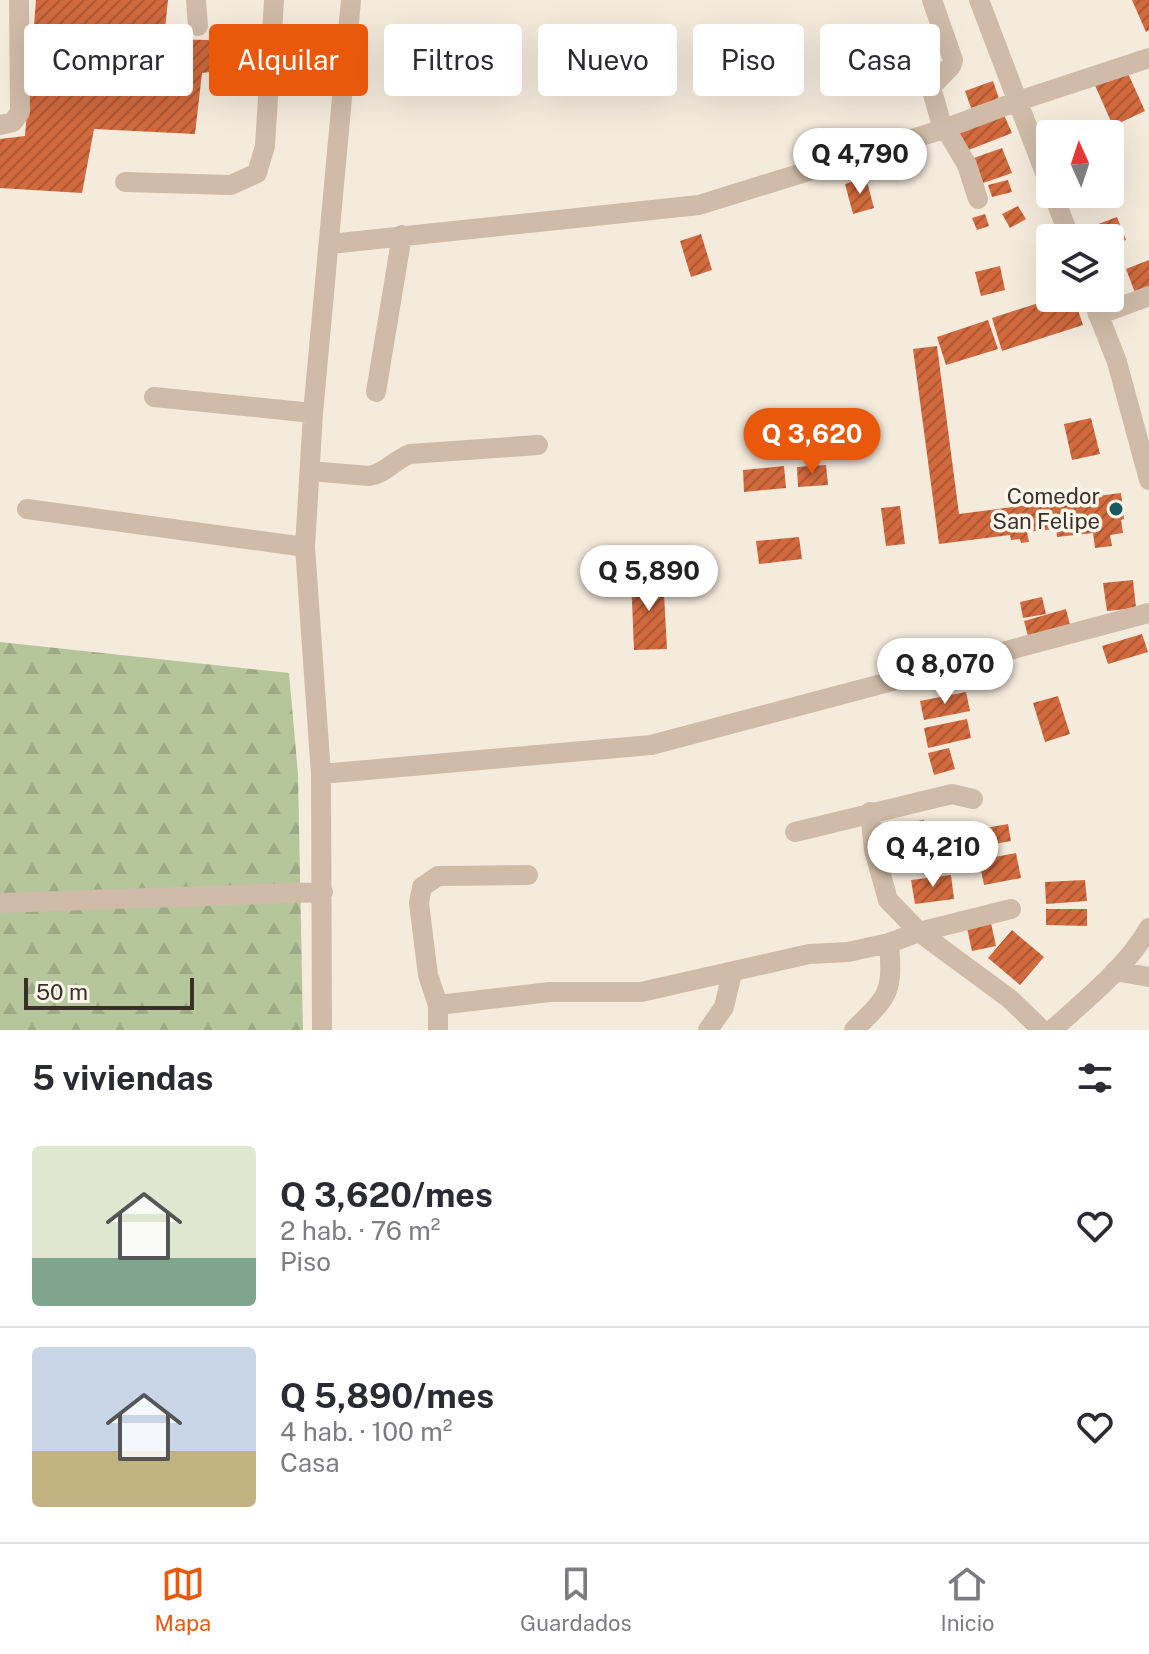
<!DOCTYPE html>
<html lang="es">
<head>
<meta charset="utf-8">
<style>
  :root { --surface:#fff; --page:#f7f7f7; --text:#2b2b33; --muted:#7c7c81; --line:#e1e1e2; --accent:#ea580c }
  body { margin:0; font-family:"Public Sans",sans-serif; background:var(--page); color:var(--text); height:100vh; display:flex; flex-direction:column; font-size:30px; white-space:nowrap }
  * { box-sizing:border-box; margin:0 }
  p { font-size:26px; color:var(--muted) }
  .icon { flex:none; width:44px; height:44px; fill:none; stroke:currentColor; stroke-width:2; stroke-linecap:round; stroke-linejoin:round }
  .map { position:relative; height:1030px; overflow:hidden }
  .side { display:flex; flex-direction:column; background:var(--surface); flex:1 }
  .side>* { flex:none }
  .top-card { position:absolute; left:24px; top:24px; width:1102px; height:72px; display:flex; gap:16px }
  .needle { width:52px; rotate:357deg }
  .tools { position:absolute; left:1036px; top:120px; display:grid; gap:16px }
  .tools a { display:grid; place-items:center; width:88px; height:88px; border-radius:8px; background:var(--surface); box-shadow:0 8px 32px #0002; font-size:40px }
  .scale { position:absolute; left:24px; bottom:20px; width:170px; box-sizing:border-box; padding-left:8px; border:4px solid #3b2f29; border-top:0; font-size:22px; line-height:28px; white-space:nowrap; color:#3b2f29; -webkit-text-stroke:6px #fcf5ea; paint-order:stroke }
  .price { position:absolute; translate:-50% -68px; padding:0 18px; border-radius:28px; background:#fff; color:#222; font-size:26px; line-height:52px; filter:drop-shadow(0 2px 4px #0008) }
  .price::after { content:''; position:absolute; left:50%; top:48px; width:24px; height:18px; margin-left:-12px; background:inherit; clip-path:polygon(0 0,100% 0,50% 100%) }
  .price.active { background:var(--accent); color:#fff }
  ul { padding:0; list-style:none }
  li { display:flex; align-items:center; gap:24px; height:200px; padding:0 32px }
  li+li { border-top:2px solid var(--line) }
  li span { display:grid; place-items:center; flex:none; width:224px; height:160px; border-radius:8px; color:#555 }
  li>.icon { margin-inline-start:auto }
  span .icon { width:96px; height:96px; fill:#fffc; stroke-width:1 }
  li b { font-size:34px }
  h2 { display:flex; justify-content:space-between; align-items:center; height:96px; padding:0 32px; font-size:34px }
  .pill { padding:0 28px; border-radius:8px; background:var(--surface); box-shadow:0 8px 32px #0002; font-size:28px; line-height:72px }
  .pill.active { background:var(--accent); color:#fff }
  .dock { display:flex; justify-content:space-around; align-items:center; height:112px; border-top:2px solid var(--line); background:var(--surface); font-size:22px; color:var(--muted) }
  .dock a { display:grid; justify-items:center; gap:4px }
  .dock .active { color:var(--accent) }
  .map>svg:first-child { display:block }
  .forest { fill:url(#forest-firs) }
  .building { fill:url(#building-hatch) }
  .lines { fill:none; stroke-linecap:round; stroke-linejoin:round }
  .minor { stroke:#cfbba7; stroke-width:20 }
  .poi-dot { fill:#195861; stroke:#fcf5ea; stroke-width:3 }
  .labels { text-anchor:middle; stroke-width:7; stroke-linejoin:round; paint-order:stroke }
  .poi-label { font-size:22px; fill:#3b2f29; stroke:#fcf5ea; text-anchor:end }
</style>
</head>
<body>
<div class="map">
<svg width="1149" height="1030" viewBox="0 0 1149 1030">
  <defs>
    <pattern id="forest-firs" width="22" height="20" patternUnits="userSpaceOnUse" patternTransform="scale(2)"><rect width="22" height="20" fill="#b5c69b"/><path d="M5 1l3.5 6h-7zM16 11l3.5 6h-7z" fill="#9daa86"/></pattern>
    <pattern id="building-hatch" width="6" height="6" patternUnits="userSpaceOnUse" patternTransform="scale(2)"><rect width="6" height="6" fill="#d26a3e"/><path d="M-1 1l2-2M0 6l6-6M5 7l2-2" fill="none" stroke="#ac5834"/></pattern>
  </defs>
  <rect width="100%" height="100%" fill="#f5ebdd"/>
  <path class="forest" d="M0,642L289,673L298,774L303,1030H0Z"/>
  <path class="building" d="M36,0H168L164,39L207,40L261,35L259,66L202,73L195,134L94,129L82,193L0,188V139L25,136Z
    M1132,0H1149V30L1146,32Z
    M1126,69L1145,111L1113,126L1094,83Z
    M993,81L999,99L971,108L965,91Z
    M1004,115L1012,133L966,151L959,133Z
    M1002,148L1012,173L983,183L974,158Z
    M866,178L874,208L853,214L845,184Z
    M1008,180L1012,192L992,197L988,185Z
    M1018,206L1026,219L1010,228L1002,214Z
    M985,214L989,226L977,230L972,218Z
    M1117,217L1126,240L1110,246V238H1079L1077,232Z
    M701,234L712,270L691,277L680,241Z
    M1149,260V294L1137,298L1126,269Z
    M1000,266L1005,290L981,296L975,272Z
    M1054,298H1074L1083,325L1002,351L992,318Z
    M988,320L998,349L946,365L937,337Z
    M937,346L959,514L1121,493L1124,519L1121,520L1123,533L1110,535L1112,546L1095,548L1093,533L1057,537L1056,529L1027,532L1029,542L1021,543L1020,539L1011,540L1010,535L939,544L913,349Z
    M1091,418L1100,454L1072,460L1064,424Z
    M826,465L828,485L798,487L797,467Z
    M784,466L786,488L744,492L743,470Z
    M900,506L905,544L886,546L881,508Z
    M799,537L802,559L759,564L756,541Z
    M663,576L667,649L634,650L631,577Z
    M1133,580L1136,608L1107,611L1103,583Z
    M1042,597L1046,614L1023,618L1020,602Z
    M1066,609L1070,625L1028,636L1024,621Z
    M1142,634L1148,652L1108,664L1102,646Z
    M966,692L970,711L924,720L920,701Z
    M1058,696L1070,734L1045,742L1033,703Z
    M967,719L971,738L928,748L924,728Z
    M949,748L955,769L934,775L928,753Z
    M924,820L929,842L903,847L899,824Z
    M1008,824L1011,841L966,849L963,832Z
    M945,843L948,861L902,870L899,851Z
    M1016,853L1021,878L984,885L979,860Z
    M951,875L954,899L915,904L911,880Z
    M1085,880L1087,901L1046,904L1045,882Z
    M1046,909H1087V926L1046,925Z
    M991,923L996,946L972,951L967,928Z
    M1012,930L1044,957L1020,985L988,958Z"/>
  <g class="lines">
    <path class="minor" d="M196,0L198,26
      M932,0L953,60L951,66L931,87L940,119L967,165L978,199
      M979,0L1050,186
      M0,125L13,122L20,112L19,0
      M125,182L231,185L257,173L265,146L274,0
      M1053,194L1070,238
      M330,244L699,205L944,129L1018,101L1149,58
      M1092,298L1117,362L1149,480
      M1098,315L1149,296
      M376,392L402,235
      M154,397L313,413
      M310,471L369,476C385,474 394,460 410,454L538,445
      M27,509L305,547
      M321,774L651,745L1149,613
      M870,812L874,850L888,900L919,932L1010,999L1042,1030
      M795,832L952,794L973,799
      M0,903L323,892
      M1115,971L1149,977
      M438,1005L550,992H641L809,954L848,952L889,943L919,932L1011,909
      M322,1030L321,774L305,547L313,413L351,0
      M438,1030V1005L428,975L419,903L422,887L438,876L528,875
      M708,1030L724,1007L732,973
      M854,1030C889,995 893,994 889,943
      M1052,1030C1086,999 1126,968 1149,928"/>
  </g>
  <circle class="poi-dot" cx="1116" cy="509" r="8"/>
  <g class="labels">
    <g class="poi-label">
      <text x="1100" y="504">Comedor<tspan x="1100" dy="25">San Felipe</tspan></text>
    </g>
  </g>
</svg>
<div class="tools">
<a><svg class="needle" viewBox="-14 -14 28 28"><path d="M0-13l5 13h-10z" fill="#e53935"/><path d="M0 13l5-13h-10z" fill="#7c7c81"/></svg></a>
<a><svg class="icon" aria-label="layers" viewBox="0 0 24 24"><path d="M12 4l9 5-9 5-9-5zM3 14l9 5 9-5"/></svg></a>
</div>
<div class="scale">50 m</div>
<b class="price" style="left:860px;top:196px">Q 4,790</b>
<b class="price active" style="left:812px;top:476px">Q 3,620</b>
<b class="price" style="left:649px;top:613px">Q 5,890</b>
<b class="price" style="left:945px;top:706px">Q 8,070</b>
<b class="price" style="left:933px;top:889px">Q 4,210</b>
<div class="top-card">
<a class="pill">Comprar</a>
<a class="pill active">Alquilar</a>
<a class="pill">Filtros</a>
<a class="pill">Nuevo</a>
<a class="pill">Piso</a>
<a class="pill">Casa</a>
</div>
</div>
<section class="side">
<h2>5 viviendas<svg class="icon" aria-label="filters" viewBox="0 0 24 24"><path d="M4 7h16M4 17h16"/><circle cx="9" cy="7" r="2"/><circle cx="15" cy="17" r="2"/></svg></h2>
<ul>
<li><span style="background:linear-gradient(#dfe7d0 70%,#7fa58c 0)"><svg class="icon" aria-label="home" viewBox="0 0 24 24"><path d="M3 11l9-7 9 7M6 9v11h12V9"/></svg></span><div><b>Q 3,620/mes</b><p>2 hab. · 76 m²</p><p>Piso</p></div><svg class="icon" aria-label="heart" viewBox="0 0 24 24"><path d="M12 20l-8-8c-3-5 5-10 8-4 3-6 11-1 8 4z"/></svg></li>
<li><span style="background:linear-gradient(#c9d6e8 65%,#c2b280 0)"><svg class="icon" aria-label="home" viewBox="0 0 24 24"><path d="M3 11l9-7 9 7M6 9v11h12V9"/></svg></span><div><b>Q 5,890/mes</b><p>4 hab. · 100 m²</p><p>Casa</p></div><svg class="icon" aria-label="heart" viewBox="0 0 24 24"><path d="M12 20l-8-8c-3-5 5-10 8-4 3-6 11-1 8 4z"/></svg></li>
</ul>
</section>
<nav class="dock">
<a class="active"><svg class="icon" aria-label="map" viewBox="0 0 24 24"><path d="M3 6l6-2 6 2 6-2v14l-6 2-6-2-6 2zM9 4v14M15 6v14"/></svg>Mapa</a>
<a><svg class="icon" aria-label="saved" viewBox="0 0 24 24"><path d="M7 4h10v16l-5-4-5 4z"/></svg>Guardados</a>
<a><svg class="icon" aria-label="home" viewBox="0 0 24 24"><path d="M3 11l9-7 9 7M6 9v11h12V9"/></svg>Inicio</a>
</nav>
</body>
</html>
